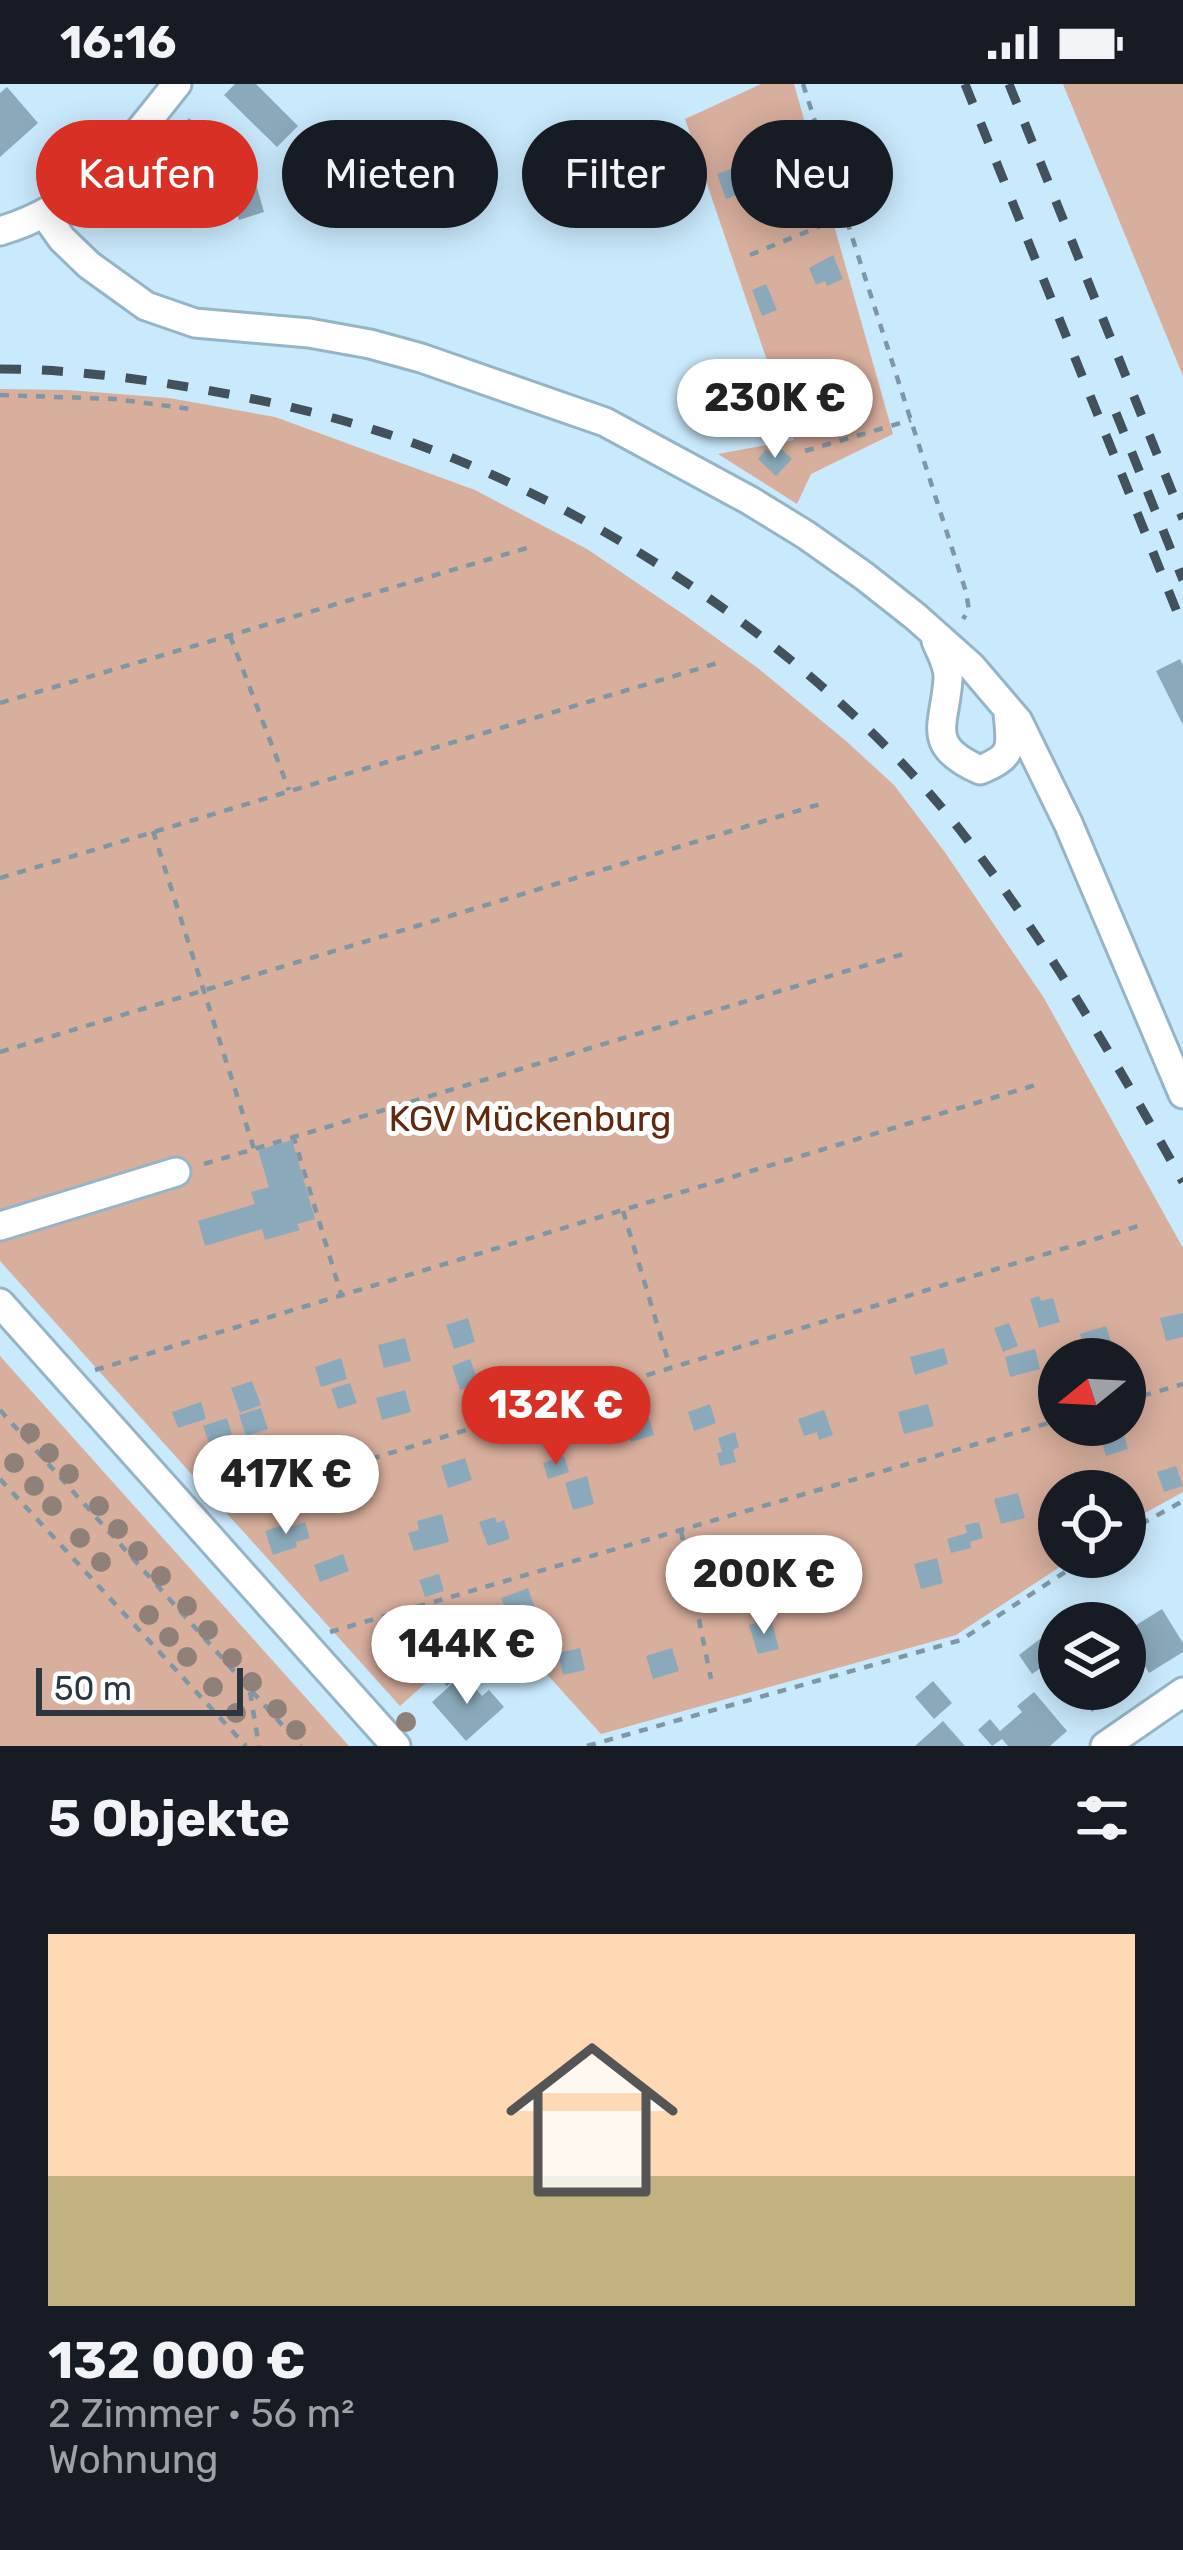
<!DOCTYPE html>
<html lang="de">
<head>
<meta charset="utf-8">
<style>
  :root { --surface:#171b24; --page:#20242c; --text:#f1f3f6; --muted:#9ea1a6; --line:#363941; --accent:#d93025 }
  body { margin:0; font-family:Rubik,sans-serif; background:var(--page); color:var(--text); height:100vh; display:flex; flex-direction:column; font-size:45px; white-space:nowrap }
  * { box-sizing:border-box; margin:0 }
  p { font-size:39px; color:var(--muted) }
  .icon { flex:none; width:66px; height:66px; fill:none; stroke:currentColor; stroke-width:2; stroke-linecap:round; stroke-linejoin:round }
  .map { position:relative; height:1662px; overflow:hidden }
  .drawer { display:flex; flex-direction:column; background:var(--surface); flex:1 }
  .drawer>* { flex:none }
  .hud { position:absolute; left:36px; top:36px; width:1113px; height:108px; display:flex; gap:24px }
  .needle { width:78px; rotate:252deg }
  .fabs { position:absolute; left:1038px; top:1254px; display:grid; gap:24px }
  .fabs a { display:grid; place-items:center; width:108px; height:108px; border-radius:50%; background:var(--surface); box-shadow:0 6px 30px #0003; font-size:60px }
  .scale { position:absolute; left:36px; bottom:30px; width:207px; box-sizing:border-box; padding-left:12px; border:6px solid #2b3840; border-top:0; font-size:33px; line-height:42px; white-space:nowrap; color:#2b3840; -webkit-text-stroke:9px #fff; paint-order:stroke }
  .price { position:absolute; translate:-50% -102px; padding:0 27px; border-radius:42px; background:#fff; color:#222; font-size:39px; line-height:78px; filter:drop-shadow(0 3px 6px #0008) }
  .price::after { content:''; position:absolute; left:50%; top:72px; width:36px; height:27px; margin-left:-18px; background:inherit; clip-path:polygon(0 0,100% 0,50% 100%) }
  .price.on { background:var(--accent); color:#fff }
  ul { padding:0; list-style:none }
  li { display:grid; align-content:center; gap:24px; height:636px; padding:0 48px }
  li+li { border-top:3px solid var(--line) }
  li span { display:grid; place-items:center; height:372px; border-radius:0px; color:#555 }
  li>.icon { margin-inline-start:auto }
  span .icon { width:216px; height:216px; fill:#fffc; stroke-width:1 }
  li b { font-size:51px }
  h2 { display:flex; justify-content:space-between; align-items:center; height:144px; padding:0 48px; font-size:51px }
  .chip { padding:0 42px; border-radius:54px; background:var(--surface); box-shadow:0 6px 30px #0003; font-size:42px; line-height:108px }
  .chip.on { background:var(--accent); color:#fff }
  .status { display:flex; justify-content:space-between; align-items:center; height:84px; padding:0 60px; background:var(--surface); direction:ltr }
  .status svg { height:33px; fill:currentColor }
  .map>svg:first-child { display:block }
  .green { fill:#d8ae9c; fill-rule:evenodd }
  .building { fill:#8aaabb }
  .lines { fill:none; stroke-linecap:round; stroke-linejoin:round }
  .minor-casing { stroke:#95b5c7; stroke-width:33 }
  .path { stroke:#7f97a5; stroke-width:4.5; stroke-dasharray:9 9; stroke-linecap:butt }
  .minor { stroke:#fff; stroke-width:27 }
  .rail { stroke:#42515b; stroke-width:9; stroke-dasharray:21 21; stroke-linecap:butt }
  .tree { fill:#90807a }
  .labels { text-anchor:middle; stroke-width:10; stroke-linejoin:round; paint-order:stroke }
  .park-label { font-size:36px; fill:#61290e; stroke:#fff }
</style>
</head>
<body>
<div class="status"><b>16:16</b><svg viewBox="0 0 49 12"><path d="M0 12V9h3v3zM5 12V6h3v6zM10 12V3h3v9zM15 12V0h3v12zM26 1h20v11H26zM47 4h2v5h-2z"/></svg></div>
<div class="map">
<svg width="1183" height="1662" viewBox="0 0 1183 1662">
  <rect width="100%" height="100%" fill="#c9eafd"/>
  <path class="green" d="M761,0H794L893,350L811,390L797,420L718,370L794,356L685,35Z
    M1063,0H1183V292Z
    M0,305L68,306L169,314L275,333L475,406L587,465L683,530L759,585L846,657L894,701L944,767L1044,914L1183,1164V1408L1125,1440V1407H1059V1473H1075L956,1551L601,1650L497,1535L400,1622L0,1177ZM1059,1275H1125V1341H1059Z
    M0,1272L349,1662H0Z"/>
  <path class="building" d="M235,0H256L298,42L277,63L224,11Z
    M7,3L38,39L0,73V9Z
    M189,34L213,55L161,118L157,114L148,125L129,109L138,99L133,95Z
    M250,79L264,128L239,136L224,87Z
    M739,82L749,106L726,115L717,90Z
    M200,88L226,110L209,130L183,108Z
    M806,108L812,127L785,135L780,116Z
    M833,171L843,195L827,202L825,197L816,201L809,184Z
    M766,200L777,226L762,232L752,206Z
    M780,364L792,375L776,392L758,375L766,365L773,372Z
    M1180,575L1183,581V641L1156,587Z
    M292,1056L315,1135L297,1140L300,1146L265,1156L262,1145L205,1162L198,1137L255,1120L251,1108L269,1103L258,1066Z
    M1039,1212L1041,1217L1053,1214L1060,1238L1039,1244L1030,1215Z
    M1183,1229V1253L1166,1257L1160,1234Z
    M468,1234L475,1258L454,1265L446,1241Z
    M1009,1239L1018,1262L1003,1268L994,1244Z
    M1106,1242L1114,1267L1088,1275L1080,1250Z
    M405,1254L411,1277L384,1284L378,1261Z
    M944,1264L948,1280L915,1291L910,1273Z
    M1035,1265L1040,1285L1010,1293L1005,1273Z
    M341,1274L347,1295L321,1303L315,1283Z
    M470,1275L479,1299L460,1306L452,1282Z
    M252,1297L261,1321L240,1329L231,1304Z
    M350,1299L357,1319L338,1325L331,1305Z
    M405,1306L411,1328L382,1336L376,1314Z
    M201,1318L206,1335L178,1344L172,1328Z
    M710,1320L716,1339L694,1347L688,1328Z
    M928,1320L934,1342L904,1350L898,1328Z
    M261,1324L268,1345L246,1352L239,1331Z
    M824,1326L833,1351L819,1356L817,1348L804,1352L798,1335Z
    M647,1328L654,1351L631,1358L624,1335Z
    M227,1334L232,1351L209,1359L203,1342Z
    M1114,1341H1121L1128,1365L1106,1372L1098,1346Z
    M735,1348L739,1363L733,1366L736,1378L720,1382L717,1369L722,1368L718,1354Z
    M564,1372L569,1388L548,1395L543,1379Z
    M465,1374L472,1396L448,1404L441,1382Z
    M1176,1382L1183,1402L1164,1408L1157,1388Z
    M587,1392L594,1420L573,1426L565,1399Z
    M1018,1409L1025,1434L1001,1440L994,1415Z
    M442,1430L449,1458L414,1467L408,1449L419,1446L417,1437Z
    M495,1433L497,1439L504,1436L510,1455L488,1462L479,1438Z
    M305,1438L310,1454L296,1458L297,1463L273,1471L265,1447L289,1439L290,1443Z
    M979,1438L983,1454L970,1458L971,1464L951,1469L947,1455L967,1449L965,1441Z
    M343,1470L349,1487L320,1498L314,1481Z
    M937,1474L943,1499L921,1505L914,1480Z
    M766,1483L772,1503L754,1509L748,1488Z
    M439,1490L444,1507L425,1513L419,1496Z
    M528,1504L536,1527L510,1536L501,1514Z
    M1162,1525L1183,1559V1568L1149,1589L1125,1548Z
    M771,1535L779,1565L758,1570L749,1541Z
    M1040,1555L1054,1575L1032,1590L1019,1571Z
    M580,1564L585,1586L563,1591L558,1569Z
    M672,1564L679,1587L653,1595L646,1572Z
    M460,1569L470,1580L447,1602L436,1591Z
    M463,1590L482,1612L489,1606L504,1623L466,1657L432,1618Z
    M933,1597L952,1619L934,1635L915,1613Z
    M1076,1605H1125L1092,1628Z
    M1034,1608L1067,1647L1050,1662H1008L1002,1655L992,1662L978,1646L990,1635L1000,1647L1022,1628L1017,1622Z
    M943,1637L965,1662H915Z"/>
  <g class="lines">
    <defs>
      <path id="minor" d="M45,131L62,155L89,181L146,222L195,239L309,249L370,260L421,274L605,338L749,416L806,451L864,492L916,533L971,582L1018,637L1068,739L1183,1010
        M0,147C86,121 124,66 177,0
        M936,557C941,569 949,582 948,595C945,642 924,661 980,686C1015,672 1011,663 1008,629
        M0,1142L176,1088
        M0,1219L396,1662
        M1105,1662L1183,1608"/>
    </defs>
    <use href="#minor" class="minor-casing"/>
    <path class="path" d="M803,0L966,508L969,526L963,535
      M750,171L845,132
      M0,311L115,315L191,325
      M805,367L911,336
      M230,552L289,706
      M0,619L527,464
      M153,747L254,1065
      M0,794L721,578
      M0,968L827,718
      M293,1051L341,1210
      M204,1080L910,868
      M623,1127L670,1283
      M95,1286L1042,999
      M1125,1317L1183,1300
      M0,1326L301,1662
      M0,1395L246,1662
      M216,1422L1138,1142
      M681,1447L711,1595
      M1125,1449L1183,1417
      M330,1548L1059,1336
      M250,1608L259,1662
      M587,1662L961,1556L1088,1473"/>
    <use href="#minor" class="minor"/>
    <path class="rail" d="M965,0L1183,543
      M1009,0L1183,435
      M0,285C55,285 109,291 163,299C229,309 294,322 358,341C578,405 818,566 960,746C1046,856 1115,976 1183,1098
      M1116,329L1183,496"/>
  </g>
  <g class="tree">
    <circle cx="30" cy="1349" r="10"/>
    <circle cx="49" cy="1369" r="10"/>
    <circle cx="14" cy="1379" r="10"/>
    <circle cx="69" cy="1390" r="10"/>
    <circle cx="34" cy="1402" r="10"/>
    <circle cx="52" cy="1422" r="10"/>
    <circle cx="99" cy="1422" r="10"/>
    <circle cx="118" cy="1445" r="10"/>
    <circle cx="80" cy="1454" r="10"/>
    <circle cx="138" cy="1467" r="10"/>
    <circle cx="101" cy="1478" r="10"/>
    <circle cx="161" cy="1492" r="10"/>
    <circle cx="187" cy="1522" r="10"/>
    <circle cx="149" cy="1531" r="10"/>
    <circle cx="208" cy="1546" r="10"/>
    <circle cx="169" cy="1553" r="10"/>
    <circle cx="187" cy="1573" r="10"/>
    <circle cx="232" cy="1574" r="10"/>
    <circle cx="252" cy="1598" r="10"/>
    <circle cx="213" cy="1603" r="10"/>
    <circle cx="277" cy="1625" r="10"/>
    <circle cx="236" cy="1629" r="10"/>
    <circle cx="406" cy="1638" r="10"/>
    <circle cx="296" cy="1646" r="10"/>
  </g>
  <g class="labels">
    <g class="park-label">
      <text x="530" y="1047">KGV Mückenburg</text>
    </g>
  </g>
</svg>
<div class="fabs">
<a><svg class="needle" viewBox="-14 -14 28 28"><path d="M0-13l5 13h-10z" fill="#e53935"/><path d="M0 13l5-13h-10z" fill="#9ea1a6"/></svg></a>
<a><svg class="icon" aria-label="locate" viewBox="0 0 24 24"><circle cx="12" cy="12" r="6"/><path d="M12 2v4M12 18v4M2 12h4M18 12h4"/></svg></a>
<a><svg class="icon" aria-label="layers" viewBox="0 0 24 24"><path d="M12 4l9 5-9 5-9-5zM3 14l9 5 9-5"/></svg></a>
</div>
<div class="scale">50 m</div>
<b class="price" style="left:775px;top:377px">230K €</b>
<b class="price on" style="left:556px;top:1384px">132K €</b>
<b class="price" style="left:286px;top:1453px">417K €</b>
<b class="price" style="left:764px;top:1553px">200K €</b>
<b class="price" style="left:467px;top:1623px">144K €</b>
<div class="hud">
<a class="chip on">Kaufen</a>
<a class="chip">Mieten</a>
<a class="chip">Filter</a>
<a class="chip">Neu</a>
</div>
</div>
<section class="drawer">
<h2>5 Objekte<svg class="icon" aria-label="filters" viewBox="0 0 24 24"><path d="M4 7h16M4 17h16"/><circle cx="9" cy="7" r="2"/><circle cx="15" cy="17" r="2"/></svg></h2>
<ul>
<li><span style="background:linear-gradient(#ffd9b3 65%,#c2b280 0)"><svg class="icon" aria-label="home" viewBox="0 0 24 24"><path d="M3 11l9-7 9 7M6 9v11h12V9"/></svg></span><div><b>132 000 €</b><p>2 Zimmer · 56 m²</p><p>Wohnung</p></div></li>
</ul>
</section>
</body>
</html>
